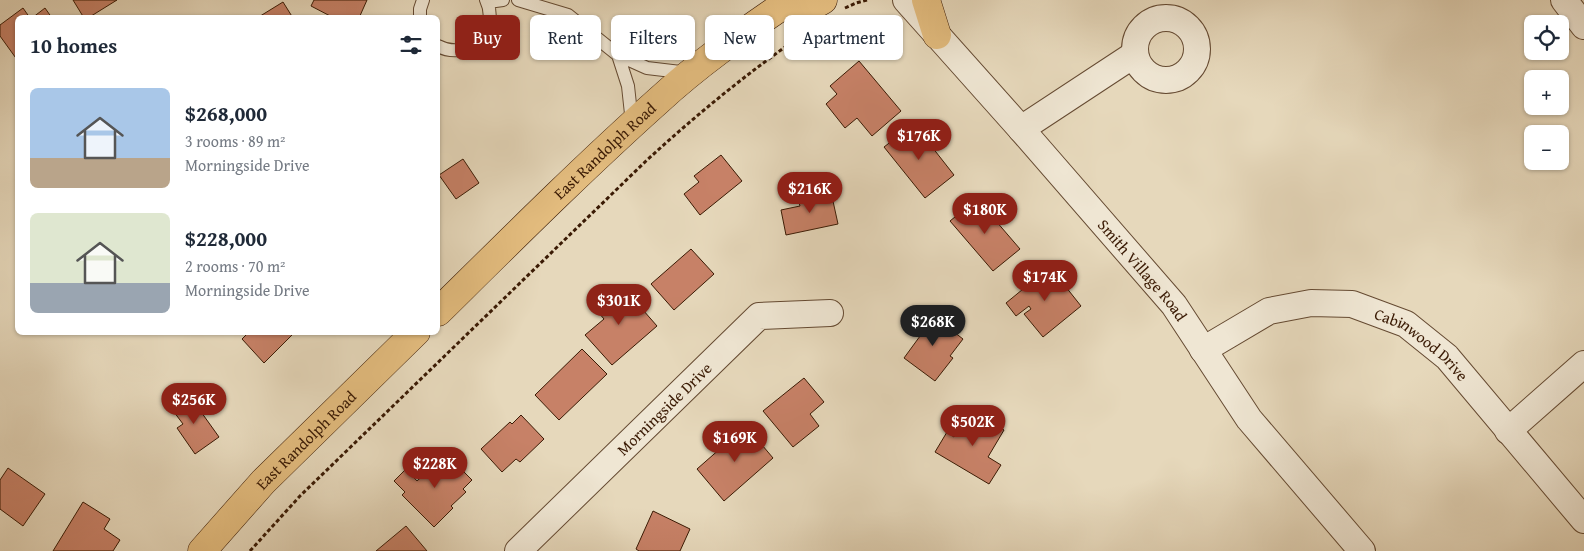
<!DOCTYPE html>
<html lang="en">
<head>
<meta charset="utf-8">
<style>
  :root { --surface:#fff; --page:#f6f6f7; --text:#1f2937; --muted:#747a83; --accent:#8f2418 }
  body { margin:0; font-family:"Gentium Book Plus",serif; background:var(--page); color:var(--text); height:100vh; display:flex; flex-direction:column; font-size:19px; white-space:nowrap }
  * { box-sizing:border-box; margin:0 }
  p { font-size:16px; color:var(--muted) }
  .icon { flex:none; width:28px; height:28px; fill:none; stroke:currentColor; stroke-width:2; stroke-linecap:round; stroke-linejoin:round }
  .map { position:relative; flex:1; overflow:hidden }
  .panel { position:absolute; left:15px; top:15px; width:425px; height:320px; display:flex; flex-direction:column; background:var(--surface); border-radius:8px; box-shadow:0 1px 4px #0004 }
  .panel>* { flex:none }
  .top-card { position:absolute; left:455px; top:15px; width:475px; height:45px; display:flex; gap:10px }
  .tools { position:absolute; left:1524px; top:15px; display:grid; gap:10px }
  .tools a { display:grid; place-items:center; width:45px; height:45px; border-radius:8px; background:var(--surface); box-shadow:0 1px 4px #0004; font-size:25px }
  .price { position:absolute; translate:-50% -42px; padding:0 11px; border-radius:18px; background:var(--accent); color:#fff; font-size:16px; line-height:32px; filter:drop-shadow(0 1px 2px #0008) }
  .price::after { content:''; position:absolute; left:50%; top:30px; width:15px; height:11px; margin-left:-8px; background:inherit; clip-path:polygon(0 0,100% 0,50% 100%) }
  .price.active { background:#222; color:#fff }
  ul { padding:0; list-style:none }
  li { display:flex; align-items:center; gap:15px; height:125px; padding:0 15px }
  li span { display:grid; place-items:center; flex:none; width:140px; height:100px; border-radius:8px; color:#555 }
  li>.icon { margin-inline-start:auto }
  span .icon { width:60px; height:60px; fill:#fffc; stroke-width:1 }
  li b { font-size:21px }
  h2 { display:flex; justify-content:space-between; align-items:center; height:60px; padding:0 15px; font-size:21px }
  .chip { padding:0 18px; border-radius:8px; background:var(--surface); box-shadow:0 1px 4px #0004; font-size:18px; line-height:45px }
  .chip.active { background:var(--accent); color:#fff }
  .map>svg:first-child { display:block }
  .building { fill:#c78167; stroke:#3a1a04 }
  .lines { fill:none; stroke-linecap:round; stroke-linejoin:round }
  .lane-casing { stroke:#654a32; stroke-width:14 }
  .street-casing { stroke:#654a32; stroke-width:28 }
  .primary-casing { stroke:#3a1a04; stroke-width:29 }
  .path { stroke:#3a1a04; stroke-width:3; stroke-dasharray:4 2.5; stroke-linecap:butt }
  .lane { stroke:#efe6d3; stroke-width:12 }
  .street { stroke:#efe6d3; stroke-width:26 }
  .primary { stroke:#e3bc7e; stroke-width:28 }
  .labels { text-anchor:middle; stroke-width:5; stroke-linejoin:round; paint-order:stroke }
  .street-label { font-size:16px; fill:#3a1a04; stroke:#efe6d3 }
</style>
</head>
<body>
<div class="map">
<svg width="1584" height="551" viewBox="0 0 1584 551">
  <rect width="100%" height="100%" fill="#e6d8bb"/>
  <filter id="stains"><feTurbulence type="fractalNoise" baseFrequency=".004" numOctaves="4"/><feColorMatrix values="0 0 0 0 .2 0 0 0 0 .09 0 0 0 0 .02 0 0 0 .5 -.17"/></filter>
  <radialGradient id="worn" r=".72"><stop offset=".6" stop-color="#630" stop-opacity="0"/><stop offset="1" stop-color="#630" stop-opacity=".3"/></radialGradient>
  <path class="building" d="M73,0H117L88,18H84Z
    M314,0H367L359,18H334L311,6Z
    M283,2L293,18H257Z
    M23,8L30,18H18V61L0,36V25Z
    M45,8L52,18H32Z
    M859,61L901,111L872,136L857,118L845,128L826,104L837,94L830,86Z
    M914,124L954,175L925,198L884,147Z
    M721,155L742,181L700,215L684,194L699,182L694,176Z
    M463,159L479,183L456,199L439,175Z
    M831,192L838,224L786,235L781,210L800,206L798,199Z
    M977,199L1020,249L993,271L950,221Z
    M691,249L714,274L674,310L651,284Z
    M1050,267L1081,306L1043,337L1024,314L1031,309L1029,306L1016,316L1006,303Z
    M613,288L623,299L629,294L657,326L612,365L585,335L604,319L593,306Z
    M929,313L963,339L950,356L953,358L935,381L904,358L923,332L917,328Z
    M249,332H295L264,363L242,339Z
    M582,349L607,374L559,420L535,395Z
    M804,378L824,402L810,414L819,426L793,447L763,411Z
    M189,395L219,437L195,454L177,428L183,424L171,408Z
    M970,410L1004,430L988,457L1001,465L989,484L935,452L947,432L954,437Z
    M521,415L544,439L520,462L516,459L502,472L481,449L510,422L512,424Z
    M746,426L773,458L724,501L697,469Z
    M446,454L472,480L463,489L466,492L451,506L453,508L434,527L402,495L405,492L394,481L406,469L417,481Z
    M8,468L45,494L23,526L0,509V480Z
    M83,502L110,519L104,529L120,540L113,551H53Z
    M653,511L690,529L680,551H639L636,549Z
    M406,526L427,551H376Z"/>
  <g class="lines">
    <defs>
      <path id="lane" d="M518,0L568,15L618,55L647,68L689,73
        M488,2L503,0
        M420,18V9L423,0
        M438,46C468,62 501,31 486,0
        M618,55L628,86L632,123"/>
      <g id="street">
        <path id="s1" d="M906,0L1021,129L1174,305L1249,419L1362,551"/>
        <path d="M1564,0L1584,26"/>
        <circle cx="1166" cy="49" r="31"/>
        <path d="M1021,129L1135,54"/>
        <path id="s2" d="M1203,350L1269,311L1311,303L1352,304L1406,324L1447,357L1584,520"/>
        <path d="M1508,431L1584,364"/>
        <path id="s3" d="M518,551L759,316L830,313"/>
      </g>
      <g id="primary">
        <path d="M926,0L937,35"/>
        <path d="M785,4L814,5L823,0"/>
        <path id="s4" d="M438,312C510,241 582,169 658,101C697,65 741,34 785,4L786,0"/>
        <path id="s5" d="M202,551L263,482L416,332"/>
      </g>
    </defs>
    <use href="#lane" class="lane-casing"/>
    <use href="#street" class="street-casing"/>
    <use href="#primary" class="primary-casing"/>
    <path class="path" d="M845,8L856,3L867,0
      M250,551L300,496L646,161C697,114 751,70 808,31"/>
    <use href="#lane" class="lane"/>
    <use href="#street" class="street"/>
    <use href="#primary" class="primary"/>
  </g>
  <g class="labels">
    <g class="street-label">
      <text dy="6" stroke="none"><textPath href="#s4" startOffset="232">East Randolph Road</textPath></text>
      <text dy="6" stroke="none"><textPath href="#s1" startOffset="359">Smith Village Road</textPath></text>
      <text dy="6" stroke="none"><textPath href="#s2" startOffset="242">Cabinwood Drive</textPath></text>
      <text dy="6" stroke="none"><textPath href="#s3" startOffset="204">Morningside Drive</textPath></text>
      <text dy="6" stroke="none"><textPath href="#s5" startOffset="152">East Randolph Road</textPath></text>
    </g>
  </g>
  <rect width="100%" height="100%" filter="url(#stains)"/>
  <rect width="100%" height="100%" fill="url(#worn)"/>
</svg>
<div class="tools">
<a><svg class="icon" aria-label="locate" viewBox="0 0 24 24"><circle cx="12" cy="12" r="6"/><path d="M12 2v4M12 18v4M2 12h4M18 12h4"/></svg></a>
<a>+</a>
<a>−</a>
</div>
<b class="price" style="left:919px;top:161px">$176K</b>
<b class="price" style="left:810px;top:214px">$216K</b>
<b class="price" style="left:985px;top:235px">$180K</b>
<b class="price" style="left:1045px;top:302px">$174K</b>
<b class="price" style="left:619px;top:326px">$301K</b>
<b class="price active" style="left:933px;top:347px">$268K</b>
<b class="price" style="left:194px;top:425px">$256K</b>
<b class="price" style="left:973px;top:447px">$502K</b>
<b class="price" style="left:735px;top:463px">$169K</b>
<b class="price" style="left:435px;top:489px">$228K</b>
<div class="top-card">
<a class="chip active">Buy</a>
<a class="chip">Rent</a>
<a class="chip">Filters</a>
<a class="chip">New</a>
<a class="chip">Apartment</a>
</div>
<section class="panel">
<h2>10 homes<svg class="icon" aria-label="filters" viewBox="0 0 24 24"><path d="M4 7h16M4 17h16"/><circle cx="9" cy="7" r="2"/><circle cx="15" cy="17" r="2"/></svg></h2>
<ul>
<li><span style="background:linear-gradient(#a9c7e8 70%,#b9a48a 0)"><svg class="icon" aria-label="home" viewBox="0 0 24 24"><path d="M3 11l9-7 9 7M6 9v11h12V9"/></svg></span><div><b>$268,000</b><p>3 rooms · 89 m²</p><p>Morningside Drive</p></div></li>
<li><span style="background:linear-gradient(#dfe7d0 70%,#9aa5b1 0)"><svg class="icon" aria-label="home" viewBox="0 0 24 24"><path d="M3 11l9-7 9 7M6 9v11h12V9"/></svg></span><div><b>$228,000</b><p>2 rooms · 70 m²</p><p>Morningside Drive</p></div></li>
</ul>
</section>
</div>
</body>
</html>
